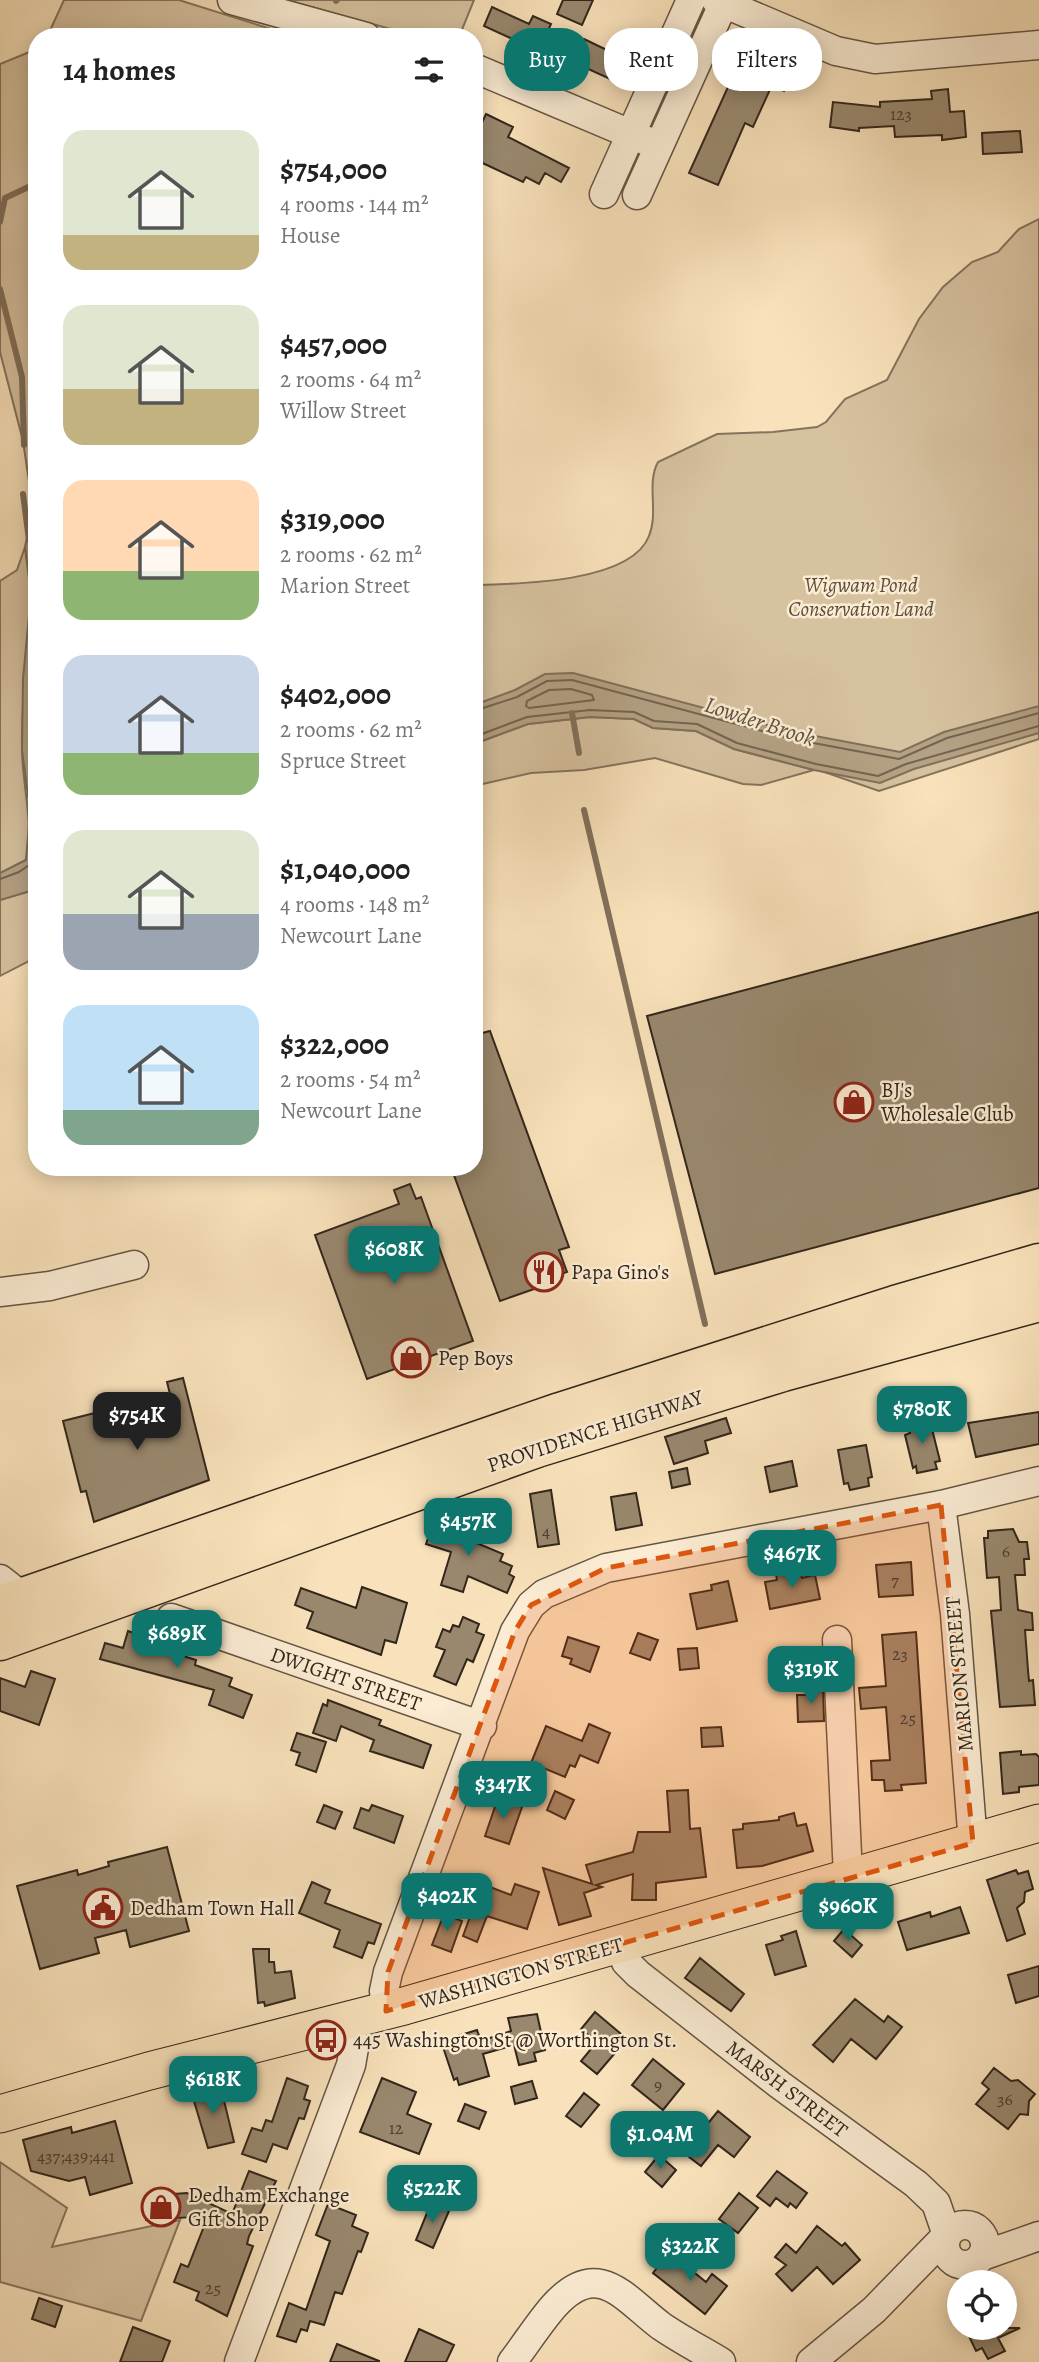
<!DOCTYPE html>
<html lang="en">
<head>
<meta charset="utf-8">
<style>
  :root { --surface:#fff; --page:#f2f2f2; --text:#222; --muted:#767676; --accent:#0f766e }
  body { margin:0; font-family:Alegreya,serif; background:var(--page); color:var(--text); height:100vh; display:flex; flex-direction:column; font-size:26px; white-space:nowrap }
  * { box-sizing:border-box; margin:0 }
  p { font-size:23px; color:var(--muted) }
  .icon { flex:none; width:38px; height:38px; fill:none; stroke:currentColor; stroke-width:2; stroke-linecap:round; stroke-linejoin:round }
  .map { position:relative; flex:1; overflow:hidden }
  .drawer { position:absolute; left:28px; top:28px; width:455px; height:1148px; display:flex; flex-direction:column; background:var(--surface); border-radius:28px; box-shadow:0 4px 18px #0003 }
  .drawer>* { flex:none }
  .guide { position:absolute; left:504px; top:28px; width:429px; height:63px; display:flex; gap:14px }
  .fabs { position:absolute; left:947px; top:2270px; display:grid; gap:14px }
  .fabs a { display:grid; place-items:center; width:70px; height:70px; border-radius:50%; background:var(--surface); box-shadow:0 4px 18px #0003; font-size:35px }
  .price { position:absolute; translate:-50% -60px; padding:0 16px; border-radius:14px; background:var(--accent); color:#fff; font-size:23px; line-height:46px; filter:drop-shadow(0 2px 4px #0008) }
  .price::after { content:''; position:absolute; left:50%; top:42px; width:21px; height:16px; margin-left:-10px; background:inherit; clip-path:polygon(0 0,100% 0,50% 100%) }
  .price.selected { background:#222; color:#fff }
  ul { padding:0; list-style:none }
  li { display:flex; align-items:center; gap:21px; height:175px; padding:0 35px }
  li span { display:grid; place-items:center; flex:none; width:196px; height:140px; border-radius:21px; color:#555 }
  li>.icon { margin-inline-start:auto }
  span .icon { width:84px; height:84px; fill:#fffc; stroke-width:1 }
  li b { font-size:30px }
  h2 { display:flex; justify-content:space-between; align-items:center; height:84px; padding:0 35px; font-size:30px }
  .tag { padding:0 24px; border-radius:28px; background:var(--surface); box-shadow:0 4px 18px #0003; font-size:24px; line-height:63px }
  .tag.selected { background:var(--accent); color:#fff }
  .map>svg:first-child { display:block }
  .green { fill:#d7c2a0; stroke:#84745e; stroke-width:2 }
  .water { fill:#b5a285; stroke:#81705b; stroke-width:2 }
  .lines { fill:none; stroke-linecap:round; stroke-linejoin:round }
  .shore { stroke:#746450; stroke-width:2 }
  .stream { stroke:#81705b; stroke-width:6 }
  .building { fill:#99886e; stroke:#32261b; stroke-width:2 }
  .minor-casing { stroke:#645543; stroke-width:31 }
  .major-casing { stroke:#32261b; stroke-width:39 }
  .highway-casing { stroke:#32261b; stroke-width:41 }
  .minor { stroke:#fbecd3; stroke-width:28 }
  .major { stroke:#f9e2bb; stroke-width:37 }
  .highway { stroke:#f9e2bb; stroke-width:38 }
  .marked { fill:#df560d; fill-opacity:0.2; stroke:#df560d; stroke-width:5; stroke-dasharray:14 9; stroke-linejoin:round }
  .labels { text-anchor:middle; stroke-width:5; stroke-linejoin:round; paint-order:stroke }
  .number-label { font-size:18px; fill:#4c3e30 }
  .park-label { font-size:21px; font-style:italic; fill:#5b4d3c; stroke:#fbecd3 }
  .poi-label { font-size:21px; fill:#32261b; stroke:#fbecd3; text-anchor:start }
  .street-label { font-size:21px; fill:#32261b; stroke:#fbecd3 }
  .water-label { font-size:23px; font-style:italic; fill:#605140; stroke:#fbecd3 }
</style>
</head>
<body>
<div class="map">
<svg width="1039" height="2362" viewBox="0 0 1039 2362">
  <rect width="100%" height="100%" fill="#f9e2bb"/>
  <filter id="stains"><feTurbulence type="fractalNoise" baseFrequency=".00286" numOctaves="4"/><feColorMatrix values="0 0 0 0 .2 0 0 0 0 .09 0 0 0 0 .02 0 0 0 .5 -.17"/></filter>
  <radialGradient id="worn" r=".72"><stop offset=".6" stop-color="#630" stop-opacity="0"/><stop offset="1" stop-color="#630" stop-opacity=".3"/></radialGradient>
  <path class="green" d="M64,0H179L274,30L312,37H47Z
    M287,0H474L459,37H419Z
    M37,46V535L23,441L0,352V64L27,53Z
    M1039,219V739L879,791L587,690L474,731V585C517,584 631,583 649,536C659,512 646,484 658,462L717,434L773,432L817,427L826,422L845,399L887,380L919,319L943,287L972,262L998,252L1019,229Z
    M25,547C27,563 31,580 31,595C30,646 21,696 22,747C22,785 34,821 26,860L0,873V581L17,570Z
    M590,717L634,719L653,728L696,731L734,749L814,770L761,785L743,784L655,758L584,770L531,773L474,786V744L528,724Z
    M37,889V957L0,976V900Z
    M0,2162L67,2208L52,2247L180,2220L141,2321L0,2282Z"/>
  <path class="water" d="M33,510L37,535V889L0,900V873L26,860L30,811L22,750L23,679L31,594L25,547Z
    M573,673L794,732L900,752L944,732L1039,706V733L914,769L880,783L814,770L734,749L696,731L653,728L634,719L590,717L528,724L474,744V705L515,690L545,674Z"/>
  <g class="lines">
    <path class="shore" d="M37,608C30,681 27,737 37,810
      M571,689L592,695L594,700L529,708L526,706L527,701L549,690Z
      M474,711L517,697L547,681L572,680L792,739L899,759L947,738L1039,713
      M474,737L527,717L590,710L634,712L654,721L697,724L737,743L816,764L878,776L906,764L1039,726
      M0,879L19,872L32,863L37,814"/>
    <path class="stream" d="M336,1L337,0
      M276,37L285,31
      M0,222L5,198L37,183
      M0,289L22,377L24,445
      M23,494L29,540
      M572,713L579,753
      M584,810L705,1324"/>
  </g>
  <path class="building" d="M563,0H593L582,25L557,14Z
    M492,7L529,24L533,16L551,24L539,51L484,26Z
    M584,39L611,52L607,60L616,64L610,79L573,62Z
    M753,49L794,68L784,91L772,85L753,127L745,123L718,185L689,173L742,56L749,59Z
    M948,89L950,112L964,111L966,137L942,140V135L895,137L894,126L859,128V131L830,127L833,102L880,107V102L932,99L931,91Z
    M486,114L513,127L508,137L569,168L561,182L545,173L539,184L526,177L523,182L474,159V139Z
    M1020,131L1022,152L983,154L982,133Z
    M1039,912V1188L715,1274L647,1016Z
    M490,1031L569,1247L559,1250L567,1272L533,1284L534,1289L500,1301L451,1167H474V1035Z
    M410,1184L416,1199L421,1197L473,1341L367,1379L315,1235L399,1204L394,1190Z
    M183,1378L209,1480L94,1522L86,1491L81,1492L63,1421L170,1394L167,1382Z
    M1039,1412V1444L976,1457L968,1423Z
    M922,1417L926,1431L932,1429L940,1461L935,1462L937,1469L917,1473L916,1466L913,1468L905,1435L910,1433L906,1420Z
    M726,1418L731,1433L705,1441L708,1453L674,1464L665,1437Z
    M866,1445L872,1477L868,1478L869,1486L850,1490L848,1483L844,1484L838,1450Z
    M792,1461L797,1486L770,1492L765,1467Z
    M687,1468L690,1484L672,1488L669,1472Z
    M551,1490L559,1544L538,1547L530,1494Z
    M636,1493L642,1525L616,1530L611,1497Z
    M437,1512L460,1519L455,1534L503,1554L500,1561L512,1566L509,1574L514,1577L507,1593L468,1576L463,1592L441,1585L451,1552L426,1544Z
    M1013,1529L1019,1542H1027L1029,1559H1024L1025,1575H1015L1018,1610L1032,1613L1033,1630H1025L1028,1670L1029,1681L1033,1680L1035,1705L1000,1707L991,1611L1001,1610L999,1577L987,1578L984,1538H988V1531Z
    M911,1562L913,1595L879,1597L876,1565Z
    M800,1570L802,1578L815,1575L820,1599L770,1609L765,1582L777,1580L776,1574Z
    M728,1581L737,1621L697,1629L690,1594L712,1590L711,1585Z
    M362,1587L407,1603L396,1643L385,1640L381,1655L307,1628L313,1612L295,1605L301,1588L356,1608Z
    M463,1617L479,1624L476,1632L484,1635L473,1662L467,1659L456,1685L434,1676L445,1650L436,1647L443,1629L450,1632L453,1625L459,1627Z
    M128,1631L184,1651L183,1656L196,1660L195,1665L232,1678L229,1686L252,1695L243,1718L209,1705L214,1690L100,1659L105,1643L123,1648Z
    M916,1632L926,1783L901,1785L902,1790L885,1791L884,1780H872L871,1761L890,1760L886,1707L861,1709L859,1688L886,1686L882,1635Z
    M638,1633L658,1640L650,1660L630,1653Z
    M568,1637L599,1647L590,1672L570,1664L572,1659L562,1656Z
    M697,1648L699,1668L680,1670L678,1649Z
    M31,1671L55,1679L39,1725L0,1711V1678L25,1687Z
    M823,1687L824,1721L798,1722L797,1695H808V1688Z
    M328,1700L381,1720L379,1725L431,1745L423,1768L370,1751L374,1740L341,1726L336,1741L313,1733L323,1704L327,1706Z
    M589,1724L610,1733L598,1763L580,1755L575,1767L570,1765L565,1777L531,1763L546,1726L582,1741Z
    M721,1727L723,1746L702,1747L701,1728Z
    M297,1733L326,1742L316,1772L296,1765L300,1753L291,1750Z
    M1021,1751V1755L1036,1754L1039,1757V1785L1019,1787V1792L1003,1794L1000,1753Z
    M688,1790L690,1829L700,1828L706,1877L656,1883V1900H632L633,1874L596,1885L602,1887L584,1893L591,1916L559,1925L543,1868L592,1884L586,1865L633,1852L638,1832H670L667,1791Z
    M555,1791L574,1800L565,1819L547,1810Z
    M498,1798L522,1807L509,1844L485,1836Z
    M324,1805L342,1812L335,1829L317,1822Z
    M372,1805L403,1816L394,1843L354,1828L361,1808L369,1811Z
    M794,1813L797,1826L806,1824L813,1851L762,1866L737,1868L733,1830L743,1829V1824L779,1820V1817Z
    M167,1847L189,1931L130,1947L126,1930L95,1938L99,1953L40,1969L17,1886L77,1870L78,1875L109,1866L108,1862Z
    M1016,1870L1018,1874L1028,1871L1033,1889L1025,1892L1024,1902L1017,1908L1025,1934L1007,1941L987,1880Z
    M312,1882L330,1890L325,1903L381,1924L374,1944L368,1942L362,1958L334,1947L340,1930L299,1913Z
    M482,1884L511,1895L515,1884L539,1892L527,1929L487,1916L477,1942L463,1936Z
    M960,1907L969,1933L907,1950L898,1922L930,1912L931,1917Z
    M444,1914L462,1921L451,1952L432,1945Z
    M844,1929L862,1945L852,1957L834,1941Z
    M796,1931L806,1966L775,1975L766,1945L783,1940L781,1936Z
    M253,1949H269V1962H274L275,1973L291,1971L295,1998L265,2006L264,2002L258,2003Z
    M700,1958L744,1994L731,2011L685,1978Z
    M1039,1966V1996L1016,2003L1008,1975Z
    M855,1999L884,2022L888,2016L902,2027L876,2059L851,2039L833,2062L813,2045Z
    M595,2012L627,2039L597,2074L581,2061L600,2038L594,2040L581,2029Z
    M537,2014L545,2050L534,2053L536,2061L519,2065L514,2045L483,2054L489,2076L459,2085L457,2078L454,2080L441,2041L477,2030L481,2041L511,2031L508,2018Z
    M653,2059L684,2084L663,2110L632,2085Z
    M994,2068L1011,2081L1018,2080L1035,2094L1029,2101L1028,2115L1020,2114L1008,2129L976,2104L989,2089L982,2083Z
    M287,2078L308,2086L304,2099L310,2101L304,2119L299,2118L287,2149L273,2144L266,2162L242,2154L252,2128L262,2131L266,2120L272,2122Z
    M382,2078L416,2092L407,2114L431,2124L419,2154L360,2132Z
    M532,2081L537,2098L515,2104L511,2087Z
    M220,2084L234,2142L208,2148L191,2091Z
    M584,2093L599,2105L581,2127L566,2116Z
    M465,2104L486,2112L479,2129L458,2121Z
    M718,2111L750,2137L734,2157L718,2145L701,2166L684,2153Z
    M115,2121L132,2183L90,2195L85,2177L69,2181L31,2171L23,2140L71,2127L72,2133Z
    M659,2155L676,2170L662,2187L645,2172Z
    M249,2171L276,2181L249,2236L247,2244L253,2246L227,2316L196,2300L199,2292L174,2282L181,2264L188,2267L208,2216L146,2220L145,2196L187,2193L232,2214Z
    M777,2171L807,2193L796,2208L790,2203L788,2207L776,2198L770,2206L757,2196Z
    M739,2193L758,2208L738,2233L719,2219Z
    M431,2203L449,2211L433,2248L416,2240Z
    M328,2204L356,2215L352,2226L368,2233L361,2252L358,2251L342,2294L335,2292L324,2325L310,2321L307,2331L301,2329L296,2342L277,2336L289,2303L306,2310L330,2241L316,2235Z
    M817,2226L842,2246L845,2243L860,2260L833,2284L817,2267L792,2291L776,2274L786,2265L775,2257L786,2244L796,2253Z
    M669,2252L706,2282L712,2274L727,2286L705,2314L653,2273Z
    M39,2298L62,2306L55,2327L32,2319Z
    M133,2327L170,2341L162,2362H120Z
    M965,2328H1020L998,2338L1005,2351L988,2359L982,2348L976,2351Z
    M419,2329L454,2345L446,2362H405Z
    M337,2344L379,2361V2362H330Z"/>
  <g class="lines">
    <defs>
      <path id="minor" d="M232,0L366,37
        M716,0L836,51L875,59L1039,45
        M474,68L647,141
        M604,194L691,0
        M637,195L725,0
        M0,1292L50,1286L134,1265
        M941,1505L955,1614L973,1843
        M0,1579L23,1597
        M171,1618L482,1726
        M837,1640L848,1876
        M620,1946L626,1962L638,1974L780,2085L916,2184L936,2203L947,2235L874,2310L811,2362
        M386,2011L384,1991L388,1972L515,1631L531,1605L544,1594L606,1568L941,1505L1039,1481
        M945 2245a20 20 0 1 1 40 0a20 20 0 1 1-40 0Z
        M982,2256L1039,2236
        M239,2362L351,2065L354,2048L350,2020
        M512,2362C526,2344 539,2323 554,2306C598,2257 624,2298 661,2326C680,2339 701,2350 721,2362"/>
      <path id="major" d="M0,2114L149,2071L404,2006L1039,1823"/>
      <path id="highway" d="M0,1605L560,1412L895,1305L1039,1263
        M0,1641L537,1448L783,1372L1039,1302"/>
    </defs>
    <use href="#minor" class="minor-casing"/>
    <use href="#major" class="major-casing"/>
    <use href="#highway" class="highway-casing"/>
    <use href="#minor" class="minor"/>
    <use href="#major" class="major"/>
    <use href="#highway" class="highway"/>
  </g>
  <path class="marked" d="M941,1505L973,1843L386,2011L388,1972L515,1631L531,1605L606,1568Z"/>
  <defs>
    <symbol id="shop-ring" viewBox="-11 -11 22 22"><circle r="9.5" fill="#fbecd3" stroke="#8f2418" stroke-width="1.5"/><path d="M-5-2.5h2.3a2.7 3.5 0 0 1 5.4 0H5L5.5 6h-11ZM-1.5-2.5h3a1.5 2.3 0 0 0-3 0Z" fill="#8f2418"/></symbol>
    <symbol id="restaurant-ring" viewBox="-11 -11 22 22"><circle r="9.5" fill="#fbecd3" stroke="#8f2418" stroke-width="1.5"/><path d="M-5-6h1v4h1v-4h1v4h1v-4h1v5L-1.5 .5V6h-2V.5L-5-1ZM5-6V6H3V1.5H1.5Q1.5-4 5-6Z" fill="#8f2418"/></symbol>
    <symbol id="civic-ring" viewBox="-11 -11 22 22"><circle r="9.5" fill="#fbecd3" stroke="#8f2418" stroke-width="1.5"/><path d="M-.6-6.5H3V-4.5H.6V-3L4-1V1h2V6H-6V1h2V-1L-.6-3ZM-1.2 2.5V6h2.4V2.5Z" fill="#8f2418"/></symbol>
    <symbol id="bus-ring" viewBox="-11 -11 22 22"><circle r="9.5" fill="#fbecd3" stroke="#8f2418" stroke-width="1.5"/><path d="M-5-6H5V4H4V6H2V4H-2V6H-4V4H-5ZM-3.5-4V0h7V-4ZM-3.5 1.2v1.5H-2V1.2ZM2 1.2v1.5H3.5V1.2Z" fill="#8f2418"/></symbol>
  </defs>
  <g fill-rule="evenodd">
    <use href="#shop-ring" x="832" y="1080" width="44" height="44"/>
    <use href="#restaurant-ring" x="522" y="1250" width="44" height="44"/>
    <use href="#shop-ring" x="389" y="1336" width="44" height="44"/>
    <use href="#civic-ring" x="81" y="1886" width="44" height="44"/>
    <use href="#bus-ring" x="304" y="2018" width="44" height="44"/>
    <use href="#shop-ring" x="139" y="2185" width="44" height="44"/>
  </g>
  <g class="labels">
    <g class="number-label">
      <text x="901" y="120">123</text>
      <text x="546" y="1537">4</text>
      <text x="1006" y="1557">6</text>
      <text x="895" y="1586">7</text>
      <text x="900" y="1660">23</text>
      <text x="908" y="1724">25</text>
      <text x="658" y="2091">9</text>
      <text x="1005" y="2105">36</text>
      <text x="396" y="2134">12</text>
      <text x="76" y="2162">437;439;441</text>
      <text x="213" y="2294">25</text>
    </g>
    <g class="park-label">
      <text x="861" y="592">Wigwam Pond<tspan x="861" dy="24">Conservation Land</tspan></text>
    </g>
    <g class="poi-label">
      <text x="881" y="1097">BJ's<tspan x="881" dy="24">Wholesale Club</tspan></text>
      <text x="571" y="1279">Papa Gino's</text>
      <text x="438" y="1365">Pep Boys</text>
      <text x="130" y="1915">Dedham Town Hall</text>
      <text x="353" y="2047">445 Washington St @ Worthington St.</text>
      <text x="188" y="2202">Dedham Exchange<tspan x="188" dy="24">Gift Shop</tspan></text>
    </g>
    <g class="street-label">
      <text transform="translate(595 1431) rotate(-18)" y="7">PROVIDENCE HIGHWAY</text>
      <text transform="translate(959 1674) rotate(-95)" y="7">MARION STREET</text>
      <text transform="translate(346 1679) rotate(19)" y="7">DWIGHT STREET</text>
      <text transform="translate(521 1973) rotate(-16)" y="7">WASHINGTON STREET</text>
      <text transform="translate(787 2089) rotate(37)" y="7">MARSH STREET</text>
    </g>
    <g class="water-label">
      <text transform="translate(760 721) rotate(18)" y="8">Lowder Brook</text>
    </g>
  </g>
  <rect width="100%" height="100%" filter="url(#stains)"/>
  <rect width="100%" height="100%" fill="url(#worn)"/>
</svg>
<div class="fabs">
<a><svg class="icon" aria-label="locate" viewBox="0 0 24 24"><circle cx="12" cy="12" r="6"/><path d="M12 2v4M12 18v4M2 12h4M18 12h4"/></svg></a>
</div>
<b class="price" style="left:394px;top:1286px">$608K</b>
<b class="price" style="left:922px;top:1446px">$780K</b>
<b class="price selected" style="left:137px;top:1452px">$754K</b>
<b class="price" style="left:468px;top:1558px">$457K</b>
<b class="price" style="left:792px;top:1590px">$467K</b>
<b class="price" style="left:177px;top:1670px">$689K</b>
<b class="price" style="left:811px;top:1706px">$319K</b>
<b class="price" style="left:503px;top:1821px">$347K</b>
<b class="price" style="left:447px;top:1933px">$402K</b>
<b class="price" style="left:848px;top:1943px">$960K</b>
<b class="price" style="left:213px;top:2116px">$618K</b>
<b class="price" style="left:660px;top:2171px">$1.04M</b>
<b class="price" style="left:432px;top:2225px">$522K</b>
<b class="price" style="left:690px;top:2283px">$322K</b>
<div class="guide">
<a class="tag selected">Buy</a>
<a class="tag">Rent</a>
<a class="tag">Filters</a>
</div>
<section class="drawer">
<h2>14 homes<svg class="icon" aria-label="filters" viewBox="0 0 24 24"><path d="M4 7h16M4 17h16"/><circle cx="9" cy="7" r="2"/><circle cx="15" cy="17" r="2"/></svg></h2>
<ul>
<li><span style="background:linear-gradient(#dfe7d0 75%,#c2b280 0)"><svg class="icon" aria-label="home" viewBox="0 0 24 24"><path d="M3 11l9-7 9 7M6 9v11h12V9"/></svg></span><div><b>$754,000</b><p>4 rooms · 144 m²</p><p>House</p></div></li>
<li><span style="background:linear-gradient(#dfe7d0 60%,#c2b280 0)"><svg class="icon" aria-label="home" viewBox="0 0 24 24"><path d="M3 11l9-7 9 7M6 9v11h12V9"/></svg></span><div><b>$457,000</b><p>2 rooms · 64 m²</p><p>Willow Street</p></div></li>
<li><span style="background:linear-gradient(#ffd9b3 65%,#8fb573 0)"><svg class="icon" aria-label="home" viewBox="0 0 24 24"><path d="M3 11l9-7 9 7M6 9v11h12V9"/></svg></span><div><b>$319,000</b><p>2 rooms · 62 m²</p><p>Marion Street</p></div></li>
<li><span style="background:linear-gradient(#c9d6e8 70%,#8fb573 0)"><svg class="icon" aria-label="home" viewBox="0 0 24 24"><path d="M3 11l9-7 9 7M6 9v11h12V9"/></svg></span><div><b>$402,000</b><p>2 rooms · 62 m²</p><p>Spruce Street</p></div></li>
<li><span style="background:linear-gradient(#dfe7d0 60%,#9aa5b1 0)"><svg class="icon" aria-label="home" viewBox="0 0 24 24"><path d="M3 11l9-7 9 7M6 9v11h12V9"/></svg></span><div><b>$1,040,000</b><p>4 rooms · 148 m²</p><p>Newcourt Lane</p></div></li>
<li><span style="background:linear-gradient(#bfe0f5 75%,#7fa58c 0)"><svg class="icon" aria-label="home" viewBox="0 0 24 24"><path d="M3 11l9-7 9 7M6 9v11h12V9"/></svg></span><div><b>$322,000</b><p>2 rooms · 54 m²</p><p>Newcourt Lane</p></div></li>
</ul>
</section>
</div>
</body>
</html>
